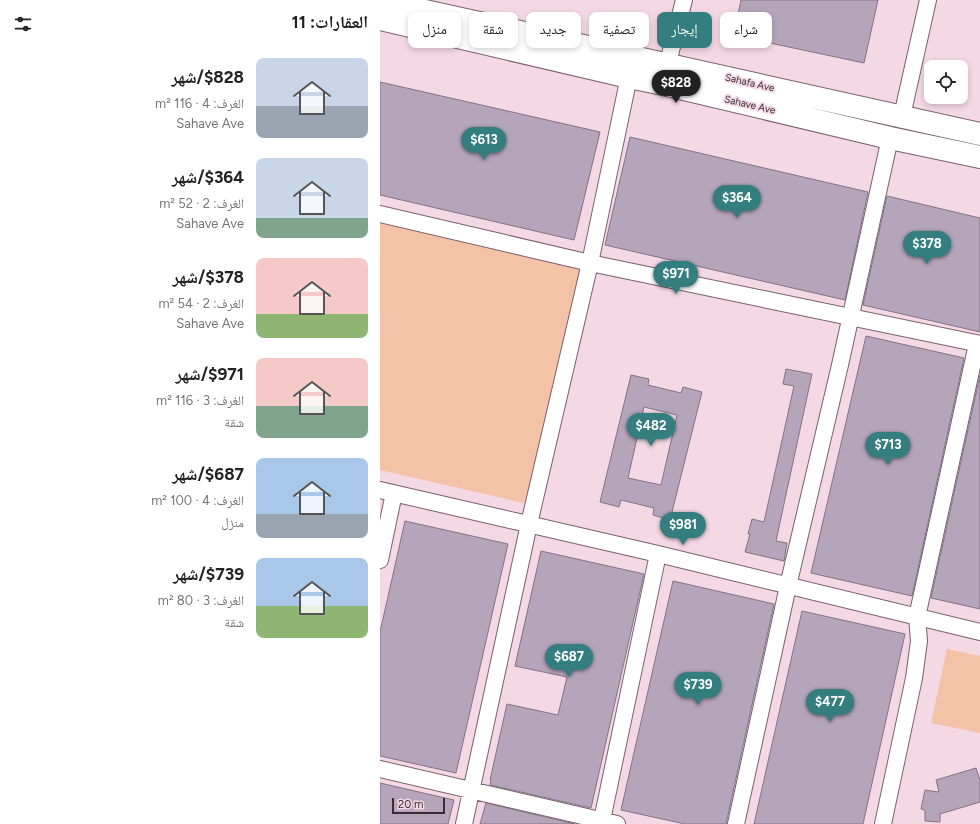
<!DOCTYPE html>
<html lang="ar">
<head>
<meta charset="utf-8">
<style>
  :root { --surface:#fff; --page:#f6f6f6; --text:#222; --muted:#767676; --accent:#357e80 }
  body { margin:0; font-family:Figtree,"Noto Naskh Arabic",sans-serif; background:var(--page); color:var(--text); direction:rtl; height:100vh; display:flex; flex-direction:column; font-size:15px; white-space:nowrap }
  * { box-sizing:border-box; margin:0 }
  p { font-size:13px; color:var(--muted) }
  .icon { flex:none; width:22px; height:22px; fill:none; stroke:currentColor; stroke-width:2; stroke-linecap:round; stroke-linejoin:round }
  .map { position:relative; flex:1; overflow:hidden; direction:ltr }
  .sheet { display:flex; flex-direction:column; background:var(--surface); width:380px }
  .sheet>* { flex:none }
  .hud { position:absolute; left:12px; top:12px; width:380px; height:36px; direction:rtl; display:flex; gap:8px }
  .fabs { position:absolute; left:544px; top:60px; display:grid; gap:8px }
  .fabs a { display:grid; place-items:center; width:44px; height:44px; border-radius:8px; background:var(--surface); box-shadow:0 2px 6px #0003; font-size:20px }
  .scale { position:absolute; left:12px; bottom:10px; width:53px; box-sizing:border-box; padding-left:4px; border:2px solid #372d32; border-top:0; font-size:11px; line-height:14px; white-space:nowrap; color:#372d32; -webkit-text-stroke:3px #f4d8e4; paint-order:stroke }
  .price { position:absolute; translate:-50% -34px; padding:0 9px; border-radius:14px; background:var(--accent); color:#fff; font-size:13px; line-height:26px; filter:drop-shadow(0 1px 2px #0008) }
  .price::after { content:''; position:absolute; left:50%; top:24px; width:12px; height:9px; margin-left:-6px; background:inherit; clip-path:polygon(0 0,100% 0,50% 100%) }
  .price.active { background:#222; color:#fff }
  ul { padding:0; list-style:none }
  li { display:flex; align-items:center; gap:12px; height:100px; padding:0 12px }
  li span { display:grid; place-items:center; flex:none; width:112px; height:80px; border-radius:8px; color:#555 }
  li>.icon { margin-inline-start:auto }
  span .icon { width:48px; height:48px; fill:#fffc; stroke-width:1 }
  li b { font-size:17px }
  h2 { display:flex; justify-content:space-between; align-items:center; height:48px; padding:0 12px; font-size:17px }
  .chip { padding:0 14px; border-radius:8px; background:var(--surface); box-shadow:0 2px 6px #0003; font-size:14px; line-height:36px }
  .chip.active { background:var(--accent); color:#fff }
  main { display:flex; flex:1; min-height:0 }
  .map>svg:first-child { display:block }
  .green { fill:#f4c2a6 }
  .building { fill:#b5a5ba; stroke:#827386; fill-rule:evenodd }
  .lines { fill:none; stroke-linecap:round; stroke-linejoin:round }
  .minor-casing { stroke:#78616b; stroke-width:18 }
  .secondary-casing { stroke:#78616b; stroke-width:24 }
  .minor { stroke:#fff; stroke-width:16 }
  .secondary { stroke:#fff; stroke-width:22 }
  .labels { text-anchor:middle; stroke-width:3.5; stroke-linejoin:round; paint-order:stroke }
  .street-label { font-size:10px; fill:#372d32; stroke:#f4d8e4 }
</style>
</head>
<body>
<main>
<div class="map">
<svg width="600" height="824" viewBox="0 0 600 824">
  <rect width="100%" height="100%" fill="#f4d8e4"/>
  <path class="green" d="M0,223L202,266L148,504L0,470Z
    M567,649L600,656V733L551,723Z"/>
  <path class="building" d="M361,0H498L484,63L390,43L389,46L353,39Z
    M0,82L220,132L194,240L0,195Z
    M250,137L488,192L465,300L225,245Z
    M507,196L600,218V332L483,305Z
    M486,336L584,358L532,596L431,573Z
    M406,369L432,374L396,541L407,543L404,561L365,552L370,534H368L372,519L384,522L414,386L403,384Z
    M251,375L269,379L268,385L301,393L303,387L322,392L290,520L273,515L274,508L241,500L239,507L220,502ZM264,407L297,415L281,485L248,478Z
    M600,375V609L551,598Z
    M25,521L128,544L76,773L0,756V632Z
    M161,551L264,574L211,808L110,785L111,780H110L127,704L178,715L187,677L135,666Z
    M293,581L394,604L346,824H305L241,810Z
    M422,611L525,634L483,824H374Z
    M596,768L600,780V802L560,814V822L545,821V810L541,809L545,790L559,792L556,780Z
    M0,783L74,800L68,824H0Z
    M106,803L195,824H100Z"/>
  <g class="lines">
    <defs>
      <path id="minor" d="M285,74L304,0
        M522,116L548,0
        M0,214L210,263L600,344
        M0,490L278,554L600,632
        M0,560L14,493
        M0,769L237,824
        M222,820L278,554
        M84,824L149,524L210,263L251,67
        M356,824L408,586L460,365L510,138
        M503,824L534,678L539,641L537,617L597,344"/>
      <path id="secondary" d="M0,1L600,134
        M0,19L249,77L283,84L510,138L600,157"/>
    </defs>
    <use href="#minor" class="minor-casing"/>
    <use href="#secondary" class="secondary-casing"/>
    <use href="#minor" class="minor"/>
    <use href="#secondary" class="secondary"/>
  </g>
  <g class="labels">
    <g class="street-label">
      <text transform="translate(370 82) rotate(13)" y="4">Sahafa Ave</text>
      <text transform="translate(370 104) rotate(13)" y="4">Sahave Ave</text>
    </g>
  </g>
</svg>
<div class="fabs">
<a><svg class="icon" aria-label="locate" viewBox="0 0 24 24"><circle cx="12" cy="12" r="6"/><path d="M12 2v4M12 18v4M2 12h4M18 12h4"/></svg></a>
</div>
<div class="scale">20 m</div>
<b class="price active" style="left:296px;top:104px">$828</b>
<b class="price" style="left:104px;top:161px">$613</b>
<b class="price" style="left:357px;top:219px">$364</b>
<b class="price" style="left:547px;top:265px">$378</b>
<b class="price" style="left:296px;top:295px">$971</b>
<b class="price" style="left:271px;top:447px">$482</b>
<b class="price" style="left:508px;top:466px">$713</b>
<b class="price" style="left:303px;top:546px">$981</b>
<b class="price" style="left:189px;top:678px">$687</b>
<b class="price" style="left:318px;top:706px">$739</b>
<b class="price" style="left:450px;top:723px">$477</b>
<div class="hud">
<a class="chip">شراء</a>
<a class="chip active">إيجار</a>
<a class="chip">تصفية</a>
<a class="chip">جديد</a>
<a class="chip">شقة</a>
<a class="chip">منزل</a>
</div>
</div>
<section class="sheet">
<h2>العقارات: 11<svg class="icon" aria-label="filters" viewBox="0 0 24 24"><path d="M4 7h16M4 17h16"/><circle cx="9" cy="7" r="2"/><circle cx="15" cy="17" r="2"/></svg></h2>
<ul>
<li><span style="background:linear-gradient(#c9d6e8 60%,#9aa5b1 0)"><svg class="icon" aria-label="home" viewBox="0 0 24 24"><path d="M3 11l9-7 9 7M6 9v11h12V9"/></svg></span><div><b>$828/شهر</b><p>الغرف: 4 · 116 m²</p><p>Sahave Ave</p></div></li>
<li><span style="background:linear-gradient(#c9d6e8 75%,#7fa58c 0)"><svg class="icon" aria-label="home" viewBox="0 0 24 24"><path d="M3 11l9-7 9 7M6 9v11h12V9"/></svg></span><div><b>$364/شهر</b><p>الغرف: 2 · 52 m²</p><p>Sahave Ave</p></div></li>
<li><span style="background:linear-gradient(#f6c9c9 70%,#8fb573 0)"><svg class="icon" aria-label="home" viewBox="0 0 24 24"><path d="M3 11l9-7 9 7M6 9v11h12V9"/></svg></span><div><b>$378/شهر</b><p>الغرف: 2 · 54 m²</p><p>Sahave Ave</p></div></li>
<li><span style="background:linear-gradient(#f6c9c9 60%,#7fa58c 0)"><svg class="icon" aria-label="home" viewBox="0 0 24 24"><path d="M3 11l9-7 9 7M6 9v11h12V9"/></svg></span><div><b>$971/شهر</b><p>الغرف: 3 · 116 m²</p><p>شقة</p></div></li>
<li><span style="background:linear-gradient(#a9c7e8 70%,#9aa5b1 0)"><svg class="icon" aria-label="home" viewBox="0 0 24 24"><path d="M3 11l9-7 9 7M6 9v11h12V9"/></svg></span><div><b>$687/شهر</b><p>الغرف: 4 · 100 m²</p><p>منزل</p></div></li>
<li><span style="background:linear-gradient(#a9c7e8 60%,#8fb573 0)"><svg class="icon" aria-label="home" viewBox="0 0 24 24"><path d="M3 11l9-7 9 7M6 9v11h12V9"/></svg></span><div><b>$739/شهر</b><p>الغرف: 3 · 80 m²</p><p>شقة</p></div></li>
</ul>
</section>
</main>
</body>
</html>
